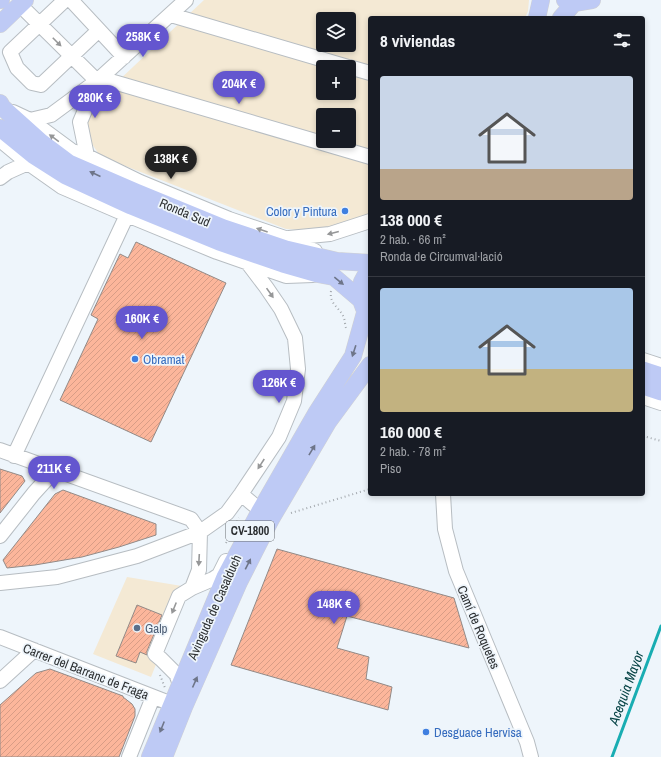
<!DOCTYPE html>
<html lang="es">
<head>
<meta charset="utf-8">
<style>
  :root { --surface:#171b24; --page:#20242c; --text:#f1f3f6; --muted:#9ea1a6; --line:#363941; --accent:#6456cf }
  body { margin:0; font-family:"Archivo Narrow",sans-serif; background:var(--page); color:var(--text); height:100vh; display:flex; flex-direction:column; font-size:15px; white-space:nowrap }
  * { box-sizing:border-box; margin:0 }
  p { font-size:13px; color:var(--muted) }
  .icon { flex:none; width:22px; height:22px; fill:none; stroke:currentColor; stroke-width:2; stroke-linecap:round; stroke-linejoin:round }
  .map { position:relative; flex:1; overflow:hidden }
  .side { position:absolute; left:368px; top:16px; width:277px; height:480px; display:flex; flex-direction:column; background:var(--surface); border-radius:4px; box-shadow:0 2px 6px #0003 }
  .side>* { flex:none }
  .controls { position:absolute; left:316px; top:12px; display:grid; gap:8px }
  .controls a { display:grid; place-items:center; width:40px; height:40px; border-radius:4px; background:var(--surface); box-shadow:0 2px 6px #0003; font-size:20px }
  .price { position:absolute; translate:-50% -34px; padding:0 9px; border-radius:14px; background:var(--accent); color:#fff; font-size:13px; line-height:26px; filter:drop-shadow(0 1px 2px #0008) }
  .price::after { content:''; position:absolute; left:50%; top:24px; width:12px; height:9px; margin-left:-6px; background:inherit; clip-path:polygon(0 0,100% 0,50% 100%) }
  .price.active { background:#222; color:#fff }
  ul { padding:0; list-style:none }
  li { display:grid; align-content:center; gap:8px; height:212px; padding:0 12px }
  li+li { border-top:1px solid var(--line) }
  li span { display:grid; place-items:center; height:124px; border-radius:4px; color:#555 }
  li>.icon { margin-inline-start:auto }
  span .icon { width:72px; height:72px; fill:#fffc; stroke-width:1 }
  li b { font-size:17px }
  h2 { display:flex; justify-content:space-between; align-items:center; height:48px; padding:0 12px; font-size:17px }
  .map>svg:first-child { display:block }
  .commercial { fill:#f4e9d4; fill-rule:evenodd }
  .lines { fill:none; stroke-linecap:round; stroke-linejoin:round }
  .stream { stroke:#19adb2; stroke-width:3 }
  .building { fill:url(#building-hatch); stroke:#928a87 }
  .minor-casing { stroke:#b7bdc2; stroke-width:16 }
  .major-casing { stroke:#d1d1d2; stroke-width:18 }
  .path { stroke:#a4a9ae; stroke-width:2; stroke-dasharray:1 3; stroke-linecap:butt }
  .minor { stroke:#fff; stroke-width:14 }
  .major { stroke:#becaf5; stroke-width:17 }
  .oneway { fill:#969798 }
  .oneway2 { fill:#6e7589 }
  .shop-dot { fill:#3f7fe0; stroke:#eef5fb; stroke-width:1.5 }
  .service-dot { fill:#5c6f8a; stroke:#eef5fb; stroke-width:1.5 }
  .labels { text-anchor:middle; stroke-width:3.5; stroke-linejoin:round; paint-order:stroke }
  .shield { fill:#eef5fb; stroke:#666a6e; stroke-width:1 }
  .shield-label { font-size:12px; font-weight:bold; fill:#2c2f31 }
  .shop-label { font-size:13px; fill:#366cbe; stroke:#eef5fb; text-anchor:start }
  .street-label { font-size:13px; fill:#2c2f31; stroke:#eef5fb }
  .service-label { font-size:13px; fill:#4e5e75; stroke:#eef5fb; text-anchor:start }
  .water-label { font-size:14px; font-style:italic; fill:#064345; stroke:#eef5fb }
</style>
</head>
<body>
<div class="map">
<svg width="661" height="757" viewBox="0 0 661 757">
  <defs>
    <pattern id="building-hatch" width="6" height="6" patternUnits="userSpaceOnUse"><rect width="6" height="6" fill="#fcb69b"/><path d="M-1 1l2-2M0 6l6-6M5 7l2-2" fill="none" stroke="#d89d86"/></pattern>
  </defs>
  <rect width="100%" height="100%" fill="#eef5fb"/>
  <path class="commercial" d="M204,0H529L528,11L525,18H370V215L357,221L313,231L286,229L105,158L98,153L90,141L88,129V120L91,109L99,99ZM323,19H349V45H323ZM323,67H349V93H323ZM323,115H349V141H323Z
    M127,577L182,586L181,602L151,677L93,654Z"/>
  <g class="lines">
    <path class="stream" d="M612,757L661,626"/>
  </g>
  <path class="building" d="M136,242L226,283L151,442L60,400L98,319L91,315L120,254L128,258Z
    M0,469L22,476L25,481L0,513Z
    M63,490L156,524V535L119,547L82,557L35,565L7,568L3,560L55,494Z
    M277,549L454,598L469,648L347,616L337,648L369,657L366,679L392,687L388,710L231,665Z
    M137,605L162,615L147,651V655L140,652L136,663L116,656Z
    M50,669L123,696V697L132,704L135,709V716L119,757H0V705L36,673Z"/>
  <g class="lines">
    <defs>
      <path id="minor" d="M65,0L10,52L17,68L32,83L41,85L99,30
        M71,0L124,57
        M20,5L97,81
        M171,15L348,67
        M349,67L370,73
        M100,78L370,157
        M13,112L30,120L72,151L87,156L140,182L229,219L288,239L315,251
        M30,120L51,115L97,81L186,0
        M0,140L28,163L62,187L127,215L217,252L286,276L313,275
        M87,156L80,122L97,82
        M0,178L8,172L28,163
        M289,238L330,234L370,221
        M643,360L661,366
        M643,397L661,403
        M0,450L191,519L200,532
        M14,456L127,215
        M241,494L254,505
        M443,494L445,529L456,571L527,742L531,757
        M0,536L34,493L55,470
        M0,583L57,577L137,556L200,532L227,513L241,494L279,437L294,401L298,369L295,338L281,309L266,287L247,262
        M192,588L199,570L200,532
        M0,637L172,704
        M0,681L34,650
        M180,684L176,674L161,659L155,654L179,596L192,588L213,579L219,575L226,561
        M129,757L153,697"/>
      <path id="major" d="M0,0H1
        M565,0L574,3L592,0
        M537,18L541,0
        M561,18L574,3
        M0,24L25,0
        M0,103L2,107L41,142L69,163L136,192L224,228L286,249L337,261L370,263
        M0,128L33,155L66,176L131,206L219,242L283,264L318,274L334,277L361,300
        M364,308L361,300L362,282L370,267
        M643,370L661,376
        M643,386L661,392
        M150,757L225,577L260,511L317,412L353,356L365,313
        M164,757L184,707L239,582L271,519L328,422L370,365"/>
    </defs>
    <use href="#minor" class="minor-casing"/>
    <use href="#major" class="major-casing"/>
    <path class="path" d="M331,291C329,305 340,307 344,318C345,321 345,325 346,328
      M643,436L661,441
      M291,513L370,489
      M226,543L239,518
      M160,675L165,688"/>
    <use href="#minor" class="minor"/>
    <use href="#major" class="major"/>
  </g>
  <defs><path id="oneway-solid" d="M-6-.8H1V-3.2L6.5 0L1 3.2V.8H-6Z"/></defs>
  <g class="oneway">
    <use href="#oneway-solid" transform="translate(57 42) rotate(45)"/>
    <use href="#oneway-solid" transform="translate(54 138) rotate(-144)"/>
    <use href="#oneway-solid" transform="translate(262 230) rotate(-161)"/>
    <use href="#oneway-solid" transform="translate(333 233) rotate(166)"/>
    <use href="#oneway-solid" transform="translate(270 293) rotate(55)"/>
    <use href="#oneway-solid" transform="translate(261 464) rotate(123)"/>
    <use href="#oneway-solid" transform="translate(199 560) rotate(93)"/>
    <use href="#oneway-solid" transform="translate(174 608) rotate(112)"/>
  </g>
  <g class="oneway2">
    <use href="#oneway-solid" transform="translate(95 174) rotate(-156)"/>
    <use href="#oneway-solid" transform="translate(339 281) rotate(39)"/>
    <use href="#oneway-solid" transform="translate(354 351) rotate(108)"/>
    <use href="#oneway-solid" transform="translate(312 450) rotate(-59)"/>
    <use href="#oneway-solid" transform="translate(248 564) rotate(-63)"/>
    <use href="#oneway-solid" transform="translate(195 682) rotate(-66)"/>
    <use href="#oneway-solid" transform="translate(162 727) rotate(112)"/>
  </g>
  <g class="shop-dot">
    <circle cx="345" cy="211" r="4"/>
    <circle cx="135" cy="359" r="4"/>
    <circle cx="426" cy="732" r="4"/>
  </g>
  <circle class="service-dot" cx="137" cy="628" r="4"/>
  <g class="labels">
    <rect class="shield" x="226" y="521" width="48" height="20" rx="3"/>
    <g class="shield-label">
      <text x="250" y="535">CV-1800</text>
    </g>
    <g class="shop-label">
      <text x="337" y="216" text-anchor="end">Color y Pintura</text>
      <text x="143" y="364">Obramat</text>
      <text x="434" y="737">Desguace Hervisa</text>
    </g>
    <g class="street-label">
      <text transform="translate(185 212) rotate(23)" y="5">Ronda Sud</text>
      <text transform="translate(214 607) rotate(-66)" y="5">Avinguda de Casalduch</text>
      <text transform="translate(479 627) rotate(67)" y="5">Camí de Roquetes</text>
      <text transform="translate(86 671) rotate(21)" y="5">Carrer del Barranc de Fraga</text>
    </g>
    <g class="service-label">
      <text x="145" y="633">Galp</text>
    </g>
    <g class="water-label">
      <text transform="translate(626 688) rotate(-70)" y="5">Acequia Mayor</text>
    </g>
  </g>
</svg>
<div class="controls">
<a><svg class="icon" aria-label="layers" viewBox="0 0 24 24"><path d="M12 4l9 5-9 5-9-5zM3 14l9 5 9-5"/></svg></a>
<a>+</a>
<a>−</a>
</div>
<b class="price" style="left:143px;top:58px">258K €</b>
<b class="price" style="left:239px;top:105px">204K €</b>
<b class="price" style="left:95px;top:119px">280K €</b>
<b class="price active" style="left:171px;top:180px">138K €</b>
<b class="price" style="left:142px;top:340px">160K €</b>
<b class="price" style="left:279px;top:404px">126K €</b>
<b class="price" style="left:54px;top:490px">211K €</b>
<b class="price" style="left:334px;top:625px">148K €</b>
<section class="side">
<h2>8 viviendas<svg class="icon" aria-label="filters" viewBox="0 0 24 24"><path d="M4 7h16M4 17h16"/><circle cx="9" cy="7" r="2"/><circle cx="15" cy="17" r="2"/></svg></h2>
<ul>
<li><span style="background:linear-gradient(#c9d6e8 75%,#b9a48a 0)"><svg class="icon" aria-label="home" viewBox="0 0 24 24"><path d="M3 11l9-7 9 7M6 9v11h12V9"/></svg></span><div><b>138 000 €</b><p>2 hab. · 66 m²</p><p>Ronda de Circumval·lació</p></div></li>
<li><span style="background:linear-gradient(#a9c7e8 65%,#c2b280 0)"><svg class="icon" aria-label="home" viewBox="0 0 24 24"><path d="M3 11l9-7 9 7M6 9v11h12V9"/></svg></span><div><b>160 000 €</b><p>2 hab. · 78 m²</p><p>Piso</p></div></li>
</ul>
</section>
</div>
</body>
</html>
